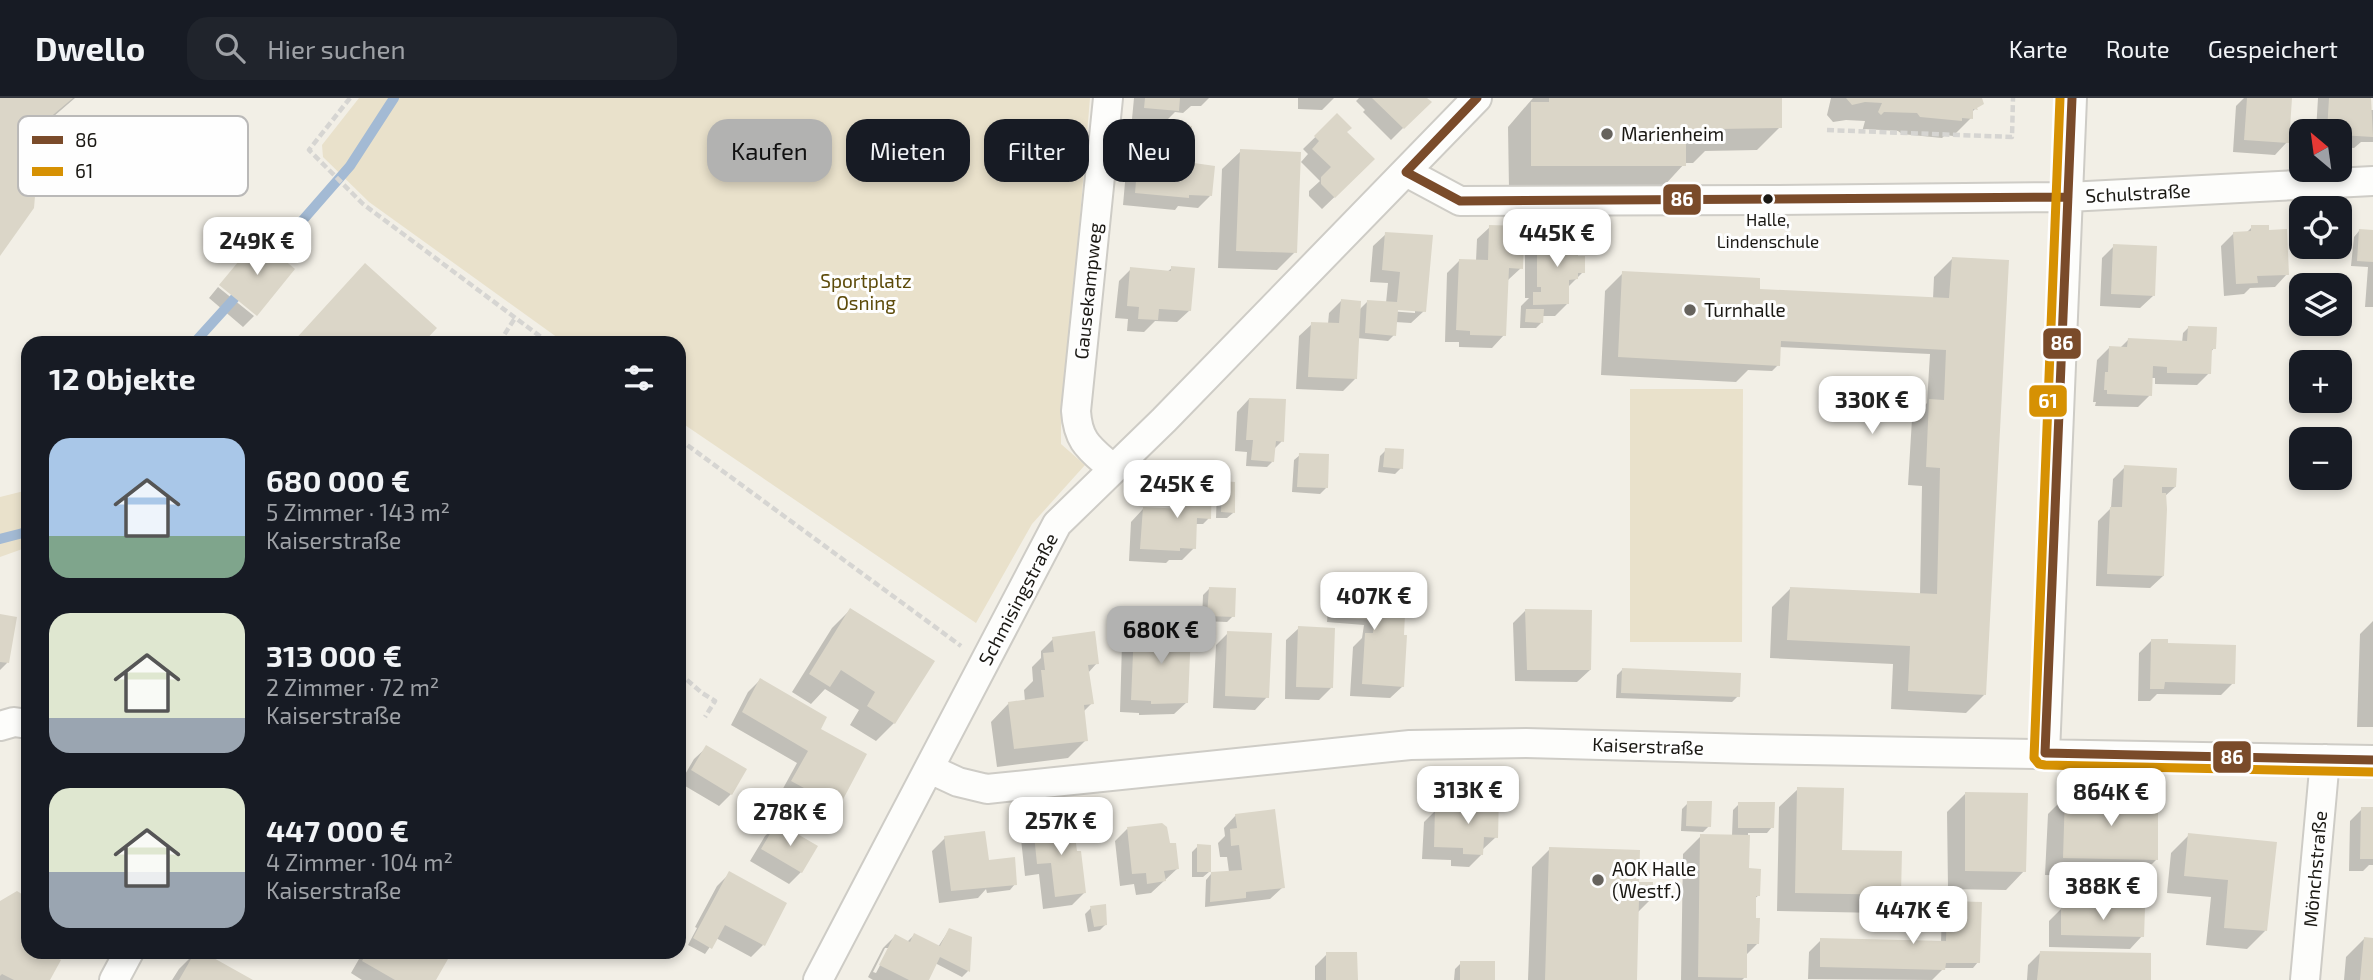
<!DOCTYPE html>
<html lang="de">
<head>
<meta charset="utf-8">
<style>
  :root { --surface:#171b24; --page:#20242c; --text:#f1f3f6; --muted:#9ea1a6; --line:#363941; --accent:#b2b2b1 }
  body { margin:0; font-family:"Exo 2",sans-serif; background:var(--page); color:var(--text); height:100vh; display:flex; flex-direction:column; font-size:26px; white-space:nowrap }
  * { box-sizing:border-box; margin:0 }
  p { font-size:23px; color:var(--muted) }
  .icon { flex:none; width:38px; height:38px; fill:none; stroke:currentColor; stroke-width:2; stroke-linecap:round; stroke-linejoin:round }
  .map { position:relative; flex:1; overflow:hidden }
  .panel { position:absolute; left:21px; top:238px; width:665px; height:623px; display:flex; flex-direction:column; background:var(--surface); border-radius:21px; box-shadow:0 4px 10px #0003 }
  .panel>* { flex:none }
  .hud { position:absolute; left:707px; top:21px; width:665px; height:63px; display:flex; gap:14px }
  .needle { width:46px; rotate:331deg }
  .buttons { position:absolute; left:2289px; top:21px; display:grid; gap:14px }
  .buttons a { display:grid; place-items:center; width:63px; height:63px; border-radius:14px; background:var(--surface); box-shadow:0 4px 10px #0003; font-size:35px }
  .price { position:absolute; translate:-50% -60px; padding:0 16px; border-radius:14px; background:#fff; color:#222; font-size:23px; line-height:46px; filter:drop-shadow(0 2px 4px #0008) }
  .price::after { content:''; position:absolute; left:50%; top:42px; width:21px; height:16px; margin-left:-10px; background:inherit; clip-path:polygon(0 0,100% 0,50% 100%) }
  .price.active { background:var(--accent); color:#111 }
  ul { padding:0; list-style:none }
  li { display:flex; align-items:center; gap:21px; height:175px; padding:0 28px }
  li span { display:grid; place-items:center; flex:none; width:196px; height:140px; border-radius:21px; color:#555 }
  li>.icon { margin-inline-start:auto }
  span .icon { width:84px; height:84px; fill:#fffc; stroke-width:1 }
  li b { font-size:30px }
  h2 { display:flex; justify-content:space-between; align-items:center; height:84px; padding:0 28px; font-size:30px }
  .pill { padding:0 24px; border-radius:21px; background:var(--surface); box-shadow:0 4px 10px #0003; font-size:24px; line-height:63px }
  .pill.active { background:var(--accent); color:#111 }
  header { display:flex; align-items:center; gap:42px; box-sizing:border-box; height:98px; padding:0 35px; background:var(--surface); border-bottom:2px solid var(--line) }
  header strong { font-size:33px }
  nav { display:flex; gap:38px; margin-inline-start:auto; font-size:24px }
  .search { width:490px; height:63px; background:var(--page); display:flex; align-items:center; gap:18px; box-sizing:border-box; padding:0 24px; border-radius:21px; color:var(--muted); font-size:26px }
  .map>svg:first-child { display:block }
  .green { fill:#e9e1cb }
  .shadow { fill:#0003; fill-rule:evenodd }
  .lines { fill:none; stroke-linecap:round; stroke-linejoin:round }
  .stream { stroke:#a3bad4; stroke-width:10 }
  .building { fill:#dbd6c8 }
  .minor-casing { stroke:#ceccc6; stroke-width:32 }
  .path { stroke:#d6d5d2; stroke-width:4.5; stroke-dasharray:7 3.5; stroke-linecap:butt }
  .minor { stroke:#fdfdfb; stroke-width:28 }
  .bus-1-casing { stroke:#fefefe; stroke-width:14 }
  .bus-2-casing { stroke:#fefefe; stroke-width:14 }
  .bus-1 { stroke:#7a4b2a; stroke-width:9 }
  .bus-2 { stroke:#d69103; stroke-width:9 }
  .poi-dot { fill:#66635d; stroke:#fefefe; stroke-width:2.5 }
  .bus-dot { fill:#1a1813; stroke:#fefefe; stroke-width:2.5 }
  .labels { text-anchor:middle; stroke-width:6; stroke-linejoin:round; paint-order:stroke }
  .bus-label { font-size:17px; fill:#1a1813; stroke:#fefefe }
  .poi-label { font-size:19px; fill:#1a1813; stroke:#fefefe; text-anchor:start }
  .street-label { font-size:19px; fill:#1a1813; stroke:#fefefe }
  .park-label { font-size:19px; fill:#5c4a09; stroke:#fefefe }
  .key { fill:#fefefe; stroke:#bab9b8; stroke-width:2 }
  .key-label { font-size:19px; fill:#1a1813 }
  .line-badge { stroke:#fefefe; stroke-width:2.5 }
  .badge-label { font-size:19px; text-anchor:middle; font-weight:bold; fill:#fff }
</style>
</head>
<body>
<header>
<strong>Dwello</strong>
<div class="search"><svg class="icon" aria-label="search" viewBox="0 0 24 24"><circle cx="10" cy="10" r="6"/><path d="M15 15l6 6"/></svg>Hier suchen</div>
<nav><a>Karte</a><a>Route</a><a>Gespeichert</a></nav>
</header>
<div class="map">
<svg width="2373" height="882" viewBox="0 0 2373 882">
  <rect width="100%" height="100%" fill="#f2efe6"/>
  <path class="green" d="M359,0H1090L1070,239L1061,318V346L1085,367L1032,426L976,525L679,323V245H565L369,104L323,59L322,47Z
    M1630,291H1743L1742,544H1630Z
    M28,392V449L0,459V399Z"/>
  <path class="shadow" d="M0,0H75L39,31L0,155Z
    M1134,0H1209L1201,8H1191L1183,15L1175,14L1162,27L1188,48L1180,53L1178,65L1210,98L1198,110L1178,108L1175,112L1123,107L1126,73L1139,61L1147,62L1154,53L1156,33L1164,25L1132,21ZM1159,31H1162L1160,54H1156Z
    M1298,0H1334L1322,12L1298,11Z
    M1359,0H1425L1429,4L1391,42L1363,14L1365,12L1356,3Z
    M1533,0H1780V29L1757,52L1705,53L1693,65H1685L1662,90L1509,91L1508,29Z
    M1831,0H1981L1980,6L1971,15V20L1953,38L1945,37L1942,40L1902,36L1898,33L1864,31L1862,34L1865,23L1846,22L1833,24L1827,17Z
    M2244,0H2290L2287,44L2275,57L2233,54L2236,8Z
    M2318,0H2369L2371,12H2373V44H2361L2354,50L2340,49V33H2316Z
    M1337,18L1345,34L1373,62L1322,111L1309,98V93L1320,83L1301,64L1308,56L1303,51Z
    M1241,53L1295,154L1277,172L1218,170L1222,71Z
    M1490,129L1521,170L1508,182L1504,237L1492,250L1459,249V244H1445L1447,175L1459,163H1476L1477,141Z
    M2252,129L2287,176L2275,189L2250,190L2244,196L2224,198L2221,148L2234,135H2246Z
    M2359,133L2373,134V209H2365L2368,169L2351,168L2354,139Z
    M1386,136L1424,213L1411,225L1395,224L1394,237L1388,243L1357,240L1355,281L1343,293L1296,291L1299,238L1312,226H1328L1329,215L1341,203L1359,212L1367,204L1386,205L1388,185L1370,184L1373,148ZM1390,209L1415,211V215L1389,213Z
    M1538,141L1583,174L1567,190V206L1555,218H1542V224L1536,230H1520L1521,208L1529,200H1525V153Z
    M2114,148L2153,198L2140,210L2100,208L2102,160Z
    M1952,161L1984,597L1966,615L1891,611L1893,566L1770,560L1772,509L1790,491L1920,497L1922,388L1908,387L1912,321L1927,305L1930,256L1779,249L1778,267L1772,273L1748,272L1736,284L1601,277L1605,193L1623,175L1757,196L1933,201L1934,179Z
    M1172,170L1190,212L1177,224L1155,223L1144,234L1127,233L1128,221L1115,220L1119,183L1131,171L1167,174Z
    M218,189L254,218L243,229L209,200Z
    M2189,229L2214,250L2210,255L2209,275L2197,287L2155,286V280H2151L2150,297L2138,309L2095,308L2096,304H2093L2097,262L2109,250H2120L2128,242L2182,245L2183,235Z
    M1249,301L1282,343L1273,352V363L1267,369L1246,368L1247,354L1235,353L1237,314Z
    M1386,352L1401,370L1395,376L1378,374L1380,358Z
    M1300,357L1326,390L1320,396L1292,394L1294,362Z
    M2125,369L2175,389L2164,399L2163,478L2150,490L2096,488L2098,423L2111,410L2113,381Z
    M1185,385L1209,420L1203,426H1195L1194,450L1182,462H1169L1166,465L1129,463L1131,424L1143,411L1178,413L1179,391Z
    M1223,385L1233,415L1227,420H1216L1217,391Z
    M1336,479L1367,492L1373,517L1403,588L1390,600L1350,598L1353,549L1362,540L1364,527L1327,524L1330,485Z
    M1209,491L1233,518L1227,524L1202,523L1203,497Z
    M850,512L894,625L876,643L850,627L859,612L825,591L811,606L792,594L832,530Z
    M1525,513L1590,572L1577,584L1515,583L1513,525Z
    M0,518L7,565L0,572Z
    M2373,523V629H2357L2360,536Z
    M1299,530L1331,590L1319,602L1285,601L1286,542Z
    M1135,533L1187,604L1174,616L1139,617V615L1120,614L1122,545Z
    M1228,535L1267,599L1255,612L1213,610L1216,547Z
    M1053,541L1097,565L1088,575L1092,605L1083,614L1086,642L1068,660L997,669L991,624L1009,605L1025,603L1024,592L1033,583L1032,569L1041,560V553Z
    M2152,542L2167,547L2233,585L2221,597L2157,596L2150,603H2138L2139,555Z
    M1623,571L1738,598L1732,604L1616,600L1617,577Z
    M760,582L819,632L838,708L825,720L780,696L797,665L731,627L748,594Z
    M707,649L731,696L719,708L680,685L694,661Z
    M1798,691L1841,754L1899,797L1881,815L1777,813L1779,709Z
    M1965,696L2024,773L2006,792L1948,791L1947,714Z
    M1481,697L1496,739L1482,752V756L1469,769L1451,768V762L1422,761L1424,724L1436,712L1468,714V710Z
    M2066,698L2093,707L2120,708L2129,698L2156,762L2138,780L2045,777L2048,716Z
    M1688,705L1709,728L1703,734L1681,733L1682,711Z
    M1739,706L1772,729L1767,735H1748V772L1759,797L1754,801L1758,845L1745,858V879L1742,882H1681L1683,756L1701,738H1732L1733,712Z
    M2362,711H2373V767H2369L2363,773H2349L2350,723Z
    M1236,717L1283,789L1270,801L1205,809L1206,782L1211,776L1229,774L1227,759H1220L1218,745L1225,738L1224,730Z
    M777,726L801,774L789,786L750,763L765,738Z
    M1033,729L1084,795L1072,807L1043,811L1039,776L1025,778L1021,741Z
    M1127,731L1168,747L1178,770L1151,795L1136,797L1134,786L1120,788L1115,743Z
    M2189,737L2275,745L2265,833L2247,851L2206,847L2211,799L2167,795L2171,755Z
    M945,740L987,766L1015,786L1010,792L987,795L986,791L978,800L939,805L932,753Z
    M1198,748L1209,774L1203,779H1192V754Z
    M1550,751L1651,801L1637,815L1635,882H1528L1532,769Z
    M729,776L763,847L751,859L716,840L705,856L688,847L697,830L695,829L717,788Z
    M28,802V817L18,834L28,846V854H43L48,882H0V805Z
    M1948,805L1978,864L1973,870H1944L1932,882L1808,881L1809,854L1821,842L1941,845L1942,810Z
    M1091,810L1106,826L1100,832L1088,834L1085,816Z
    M2062,810L2142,838L2130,851L2049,849V823Z
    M949,832L970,840L968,873L962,879L935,865L927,882H873L868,879L883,850L895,838L907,844L914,837L938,849ZM885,850H889L876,875L873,874Z
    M2364,841L2373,842V882H2344L2346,859Z
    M196,854H200L249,882H172L179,871Z
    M363,854H447L434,882H362L351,875Z
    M2041,854L2149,882H2027L2028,867Z
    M1327,856L1356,882H1315V868Z
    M1461,865L1493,882H1454L1455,871Z"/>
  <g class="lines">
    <path class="stream" d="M268,162L350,68L394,0
      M194,245L242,192
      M0,441L23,435L28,430"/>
  </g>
  <path class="building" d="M0,0H73L41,27L34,110L0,158Z
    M1145,0H1180L1179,13L1144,10Z
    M1372,0H1427L1432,4L1404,31Z
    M1549,0H1782V30L1718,31V42H1694V31H1684V40H1686V68H1531V4H1549Z
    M1846,0H1982L1984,6L1977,10L1978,12L1973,11V21L1962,20V23L1920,19L1917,15L1884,14L1881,17L1878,14L1882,5L1865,4L1852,7Z
    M2247,0H2292L2289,45L2244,42Z
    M2329,0H2371L2373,39L2340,37V33H2327Z
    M1337,15L1352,30L1347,34L1375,61L1335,100L1321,86V79L1331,69L1312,51L1319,43L1314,38Z
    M1161,25L1192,28L1190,48H1182L1180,63L1215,68L1212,98L1189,97V100L1135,95L1138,59L1157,61Z
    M1240,51L1301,54L1297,155L1236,153Z
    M1489,127L1524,128L1523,171L1509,170L1506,238L1470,237V233L1456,232L1459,161L1488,162Z
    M2251,127H2269V132L2287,131L2289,177L2257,178L2258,185L2236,186L2233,134L2251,133Z
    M2359,131L2373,132V164L2357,163Z
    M1385,134L1433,137L1426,214L1398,212L1396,238L1365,235L1367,202L1397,204L1400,174L1382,172Z
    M1537,139H1578V158H1585V175H1578V181L1569,182V206L1533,207V194H1541V189H1537Z
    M258,140L295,171L257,218L219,187Z
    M2113,146L2157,148L2155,198L2111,196Z
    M1952,159L2009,162L1986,597L1908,593L1910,548L1787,542L1790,489L1937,496L1940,370L1926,369L1929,301L1944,302L1946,252L1781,243L1780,268L1618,259L1622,173L1760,180V191L1949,200Z
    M365,165L437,230L423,245H292Z
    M1171,168L1195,170L1191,213L1159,211L1158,222L1138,221L1139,209L1127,208L1130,169L1171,173Z
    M1341,201L1361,203L1357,281L1308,279L1311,224L1339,225Z
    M1526,211H1544L1543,225L1525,224Z
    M2188,228L2217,229L2216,251H2212L2211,276L2167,275V269L2153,268L2152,298L2107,296V292H2104L2105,274H2108L2109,248L2127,249L2128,240L2187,243Z
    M1249,300L1286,301L1284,344L1276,343L1274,364L1251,362L1253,342H1246Z
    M1385,350L1404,351L1403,371L1383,369Z
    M1299,355L1329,356L1328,390L1297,389Z
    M2124,367L2177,370L2176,389H2162V395H2166L2167,411L2164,478L2107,476L2110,409H2122Z
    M1184,383L1212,384L1211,421L1197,420L1196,451L1180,450V453L1140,451L1143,409L1183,411Z
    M1222,383L1235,384V415L1221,414Z
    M1335,477L1370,480L1369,490L1376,491L1375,515L1405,516L1404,537H1407L1404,589L1362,586L1365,535H1373L1374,522L1332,519Z
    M1209,489L1236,490L1235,519L1207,518Z
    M850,510L935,563L895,626L867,608L875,594L841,572L830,589L809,576Z
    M1525,511L1592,512L1591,572H1527Z
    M0,516L17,519L9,565L0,564Z
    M1298,528L1335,530L1333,590L1296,589Z
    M1154,530L1191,533L1188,605L1151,606V603L1131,602L1134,531L1154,532Z
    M1095,533L1099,566L1088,567L1094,606L1084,607L1088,643L1014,651L1008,604L1044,599L1041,572H1045L1043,555L1054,554L1052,539Z
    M1227,533L1272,535L1269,600L1225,598Z
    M2151,541H2168V545L2236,547L2235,586L2165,584L2164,591H2150Z
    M1622,570L1741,575L1740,599L1621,595Z
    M760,580L827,619L821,631L867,656L839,709L791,683L808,653L742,614Z
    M706,647L747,671L732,697L691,672Z
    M1797,689L1844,690L1842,752L1902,753L1901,797L1795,795Z
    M1965,694L2028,695L2026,774L1965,773Z
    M1480,695L1499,696L1498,740L1484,739L1483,757L1463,756V750L1434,749L1435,710L1479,713Z
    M2065,696H2095V706H2129V697H2158V762L2063,760Z
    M1687,703H1712L1711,729L1686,728Z
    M1738,704H1775L1774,730H1738Z
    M2361,709H2373V761H2360Z
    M1275,711L1285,790L1246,794V800L1210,804L1211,774L1242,772L1239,747L1231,748L1230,731L1237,730L1235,716Z
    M1073,723L1077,753H1081L1086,795L1055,799L1051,765L1037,766L1033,727Z
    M777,724L818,748L802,775L761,751Z
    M1162,725L1167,729L1170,745H1176L1179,771L1164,773L1166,783L1147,786L1146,775L1132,776L1127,729Z
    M985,733L989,762L1015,759L1017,787L951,793L944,738Z
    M2188,735L2277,744L2267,833L2224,830L2228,782L2184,778Z
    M1700,736L1750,737L1749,770L1761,771L1760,798H1756V820H1760L1759,846H1747V880L1698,879Z
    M1197,746L1211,747V774H1197Z
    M1549,749L1640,752L1639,784H1653V801H1639L1637,882H1545Z
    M729,773L787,805L765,848L725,827L712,851L693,840Z
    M17,793L28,800V820L21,833L28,837V854H46L61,862L50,882H14L2,876L0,878V803Z
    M1947,803L1982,804L1980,865H1946L1945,872L1820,869V840L1946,843Z
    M1106,806L1107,827L1094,829L1090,808Z
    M2061,809L2145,810L2144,839L2061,837Z
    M949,830L972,839L970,874L940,859L929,882H909L879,867L895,836L910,844L914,835L940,848Z
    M2364,839L2373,840V882H2360Z
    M2040,853L2151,855V882H2037Z
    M195,854H203L253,882H179Z
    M367,854H452L436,882H395L362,863Z
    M1326,854H1357L1358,882H1326Z
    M1460,863H1495V882H1460Z"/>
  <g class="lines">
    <defs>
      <path id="minor" d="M1108,0L1076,313C1078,345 1091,351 1113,371
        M1406,74L1460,103L1768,102L2068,99L2373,83
        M0,628L14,624L28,626
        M2045,655L2072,0
        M930,671L958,684L987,691L1410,647L1526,645L1753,651L2373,662
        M114,882L129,854
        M818,882L1057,426L1164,322L1477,0
        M2305,882L2325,661"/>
    </defs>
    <use href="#minor" class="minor-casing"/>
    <path class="path" d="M350,0L309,52L363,106L549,245
      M1827,32L2012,39L2013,0
      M499,245L515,220
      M679,341L961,548
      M679,575L702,595L715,603L705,619"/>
    <use href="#minor" class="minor"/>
    <defs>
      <path id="bus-1" d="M1477,0L1406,74L1460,103L2068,99
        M2072,0L2045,655L2373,662"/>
      <path id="bus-2" d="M2060,0L2034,660L2039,666L2045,667L2373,674"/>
    </defs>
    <use href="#bus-1" class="bus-1-casing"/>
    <use href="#bus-2" class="bus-2-casing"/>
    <use href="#bus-1" class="bus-1"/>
    <use href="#bus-2" class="bus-2"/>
  </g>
  <g class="poi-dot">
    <circle cx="1607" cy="36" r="7"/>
    <circle cx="1690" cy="212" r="7"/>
    <circle cx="1598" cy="782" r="7"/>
  </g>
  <circle class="bus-dot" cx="1768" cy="101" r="6"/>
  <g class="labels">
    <g class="bus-label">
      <text x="1768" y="128">Halle,<tspan x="1768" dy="22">Lindenschule</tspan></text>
    </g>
    <g class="poi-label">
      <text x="1621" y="43">Marienheim</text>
      <text x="1704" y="219">Turnhalle</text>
      <text x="1612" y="778">AOK Halle<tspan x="1612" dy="22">(Westf.)</tspan></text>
    </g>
    <g class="street-label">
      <text transform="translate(2138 95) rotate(-3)" y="7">Schulstraße</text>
      <text transform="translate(1088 193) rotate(-84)" y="7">Gausekampweg</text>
      <text transform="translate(1018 501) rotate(-62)" y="7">Schmisingstraße</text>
      <text transform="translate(1648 648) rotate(2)" y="7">Kaiserstraße</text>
      <text transform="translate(2315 771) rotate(-85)" y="7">Mönchstraße</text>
    </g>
    <g class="park-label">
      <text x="866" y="190">Sportplatz<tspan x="866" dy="22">Osning</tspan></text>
    </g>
  </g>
  <rect x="18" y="18" width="230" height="80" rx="10" class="key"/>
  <rect x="32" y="38" width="31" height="8" fill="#7a4b2a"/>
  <rect x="32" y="69" width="31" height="9" fill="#d69103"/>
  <g class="key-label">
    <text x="75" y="49">86</text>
    <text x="75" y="80">61</text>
  </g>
  <g class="line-badge">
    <rect x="1662" y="85" width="40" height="33" rx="7" fill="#7a4b2a"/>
    <rect x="2042" y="229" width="40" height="33" rx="7" fill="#7a4b2a"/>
    <rect x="2028" y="286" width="40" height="34" rx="7" fill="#d69103"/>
    <rect x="2212" y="642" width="40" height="34" rx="7" fill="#7a4b2a"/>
  </g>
  <g class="badge-label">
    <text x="1682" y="108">86</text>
    <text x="2062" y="252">86</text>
    <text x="2048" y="310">61</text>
    <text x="2232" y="666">86</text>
  </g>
</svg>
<div class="buttons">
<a><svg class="needle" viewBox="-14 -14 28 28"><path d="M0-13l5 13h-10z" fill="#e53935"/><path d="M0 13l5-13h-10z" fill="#9ea1a6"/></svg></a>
<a><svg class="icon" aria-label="locate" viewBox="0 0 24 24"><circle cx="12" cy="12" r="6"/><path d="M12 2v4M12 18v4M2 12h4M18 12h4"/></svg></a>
<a><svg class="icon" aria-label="layers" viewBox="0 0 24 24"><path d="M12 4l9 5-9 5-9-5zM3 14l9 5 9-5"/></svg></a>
<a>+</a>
<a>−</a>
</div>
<b class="price" style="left:1557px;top:171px">445K €</b>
<b class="price" style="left:257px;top:179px">249K €</b>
<b class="price" style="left:1872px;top:338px">330K €</b>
<b class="price" style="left:1177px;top:422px">245K €</b>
<b class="price" style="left:1374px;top:534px">407K €</b>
<b class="price active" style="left:1161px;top:568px">680K €</b>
<b class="price" style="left:1468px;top:728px">313K €</b>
<b class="price" style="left:2111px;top:730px">864K €</b>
<b class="price" style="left:790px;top:750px">278K €</b>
<b class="price" style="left:1061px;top:759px">257K €</b>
<b class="price" style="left:2103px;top:824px">388K €</b>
<b class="price" style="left:1913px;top:848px">447K €</b>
<div class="hud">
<a class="pill active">Kaufen</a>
<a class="pill">Mieten</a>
<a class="pill">Filter</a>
<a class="pill">Neu</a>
</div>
<section class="panel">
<h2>12 Objekte<svg class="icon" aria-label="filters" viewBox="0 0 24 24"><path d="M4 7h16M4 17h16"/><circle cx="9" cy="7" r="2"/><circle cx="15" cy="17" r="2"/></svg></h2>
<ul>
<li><span style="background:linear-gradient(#a9c7e8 70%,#7fa58c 0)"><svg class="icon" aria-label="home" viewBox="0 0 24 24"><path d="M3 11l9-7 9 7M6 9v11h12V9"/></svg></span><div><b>680 000 €</b><p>5 Zimmer · 143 m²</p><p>Kaiserstraße</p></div></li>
<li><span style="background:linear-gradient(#dfe7d0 75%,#9aa5b1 0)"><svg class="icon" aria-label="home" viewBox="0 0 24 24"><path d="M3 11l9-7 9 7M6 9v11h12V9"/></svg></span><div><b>313 000 €</b><p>2 Zimmer · 72 m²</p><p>Kaiserstraße</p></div></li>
<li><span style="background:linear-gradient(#dfe7d0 60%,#9aa5b1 0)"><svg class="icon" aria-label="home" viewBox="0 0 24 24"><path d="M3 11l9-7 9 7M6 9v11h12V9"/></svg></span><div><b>447 000 €</b><p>4 Zimmer · 104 m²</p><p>Kaiserstraße</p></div></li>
</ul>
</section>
</div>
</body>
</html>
